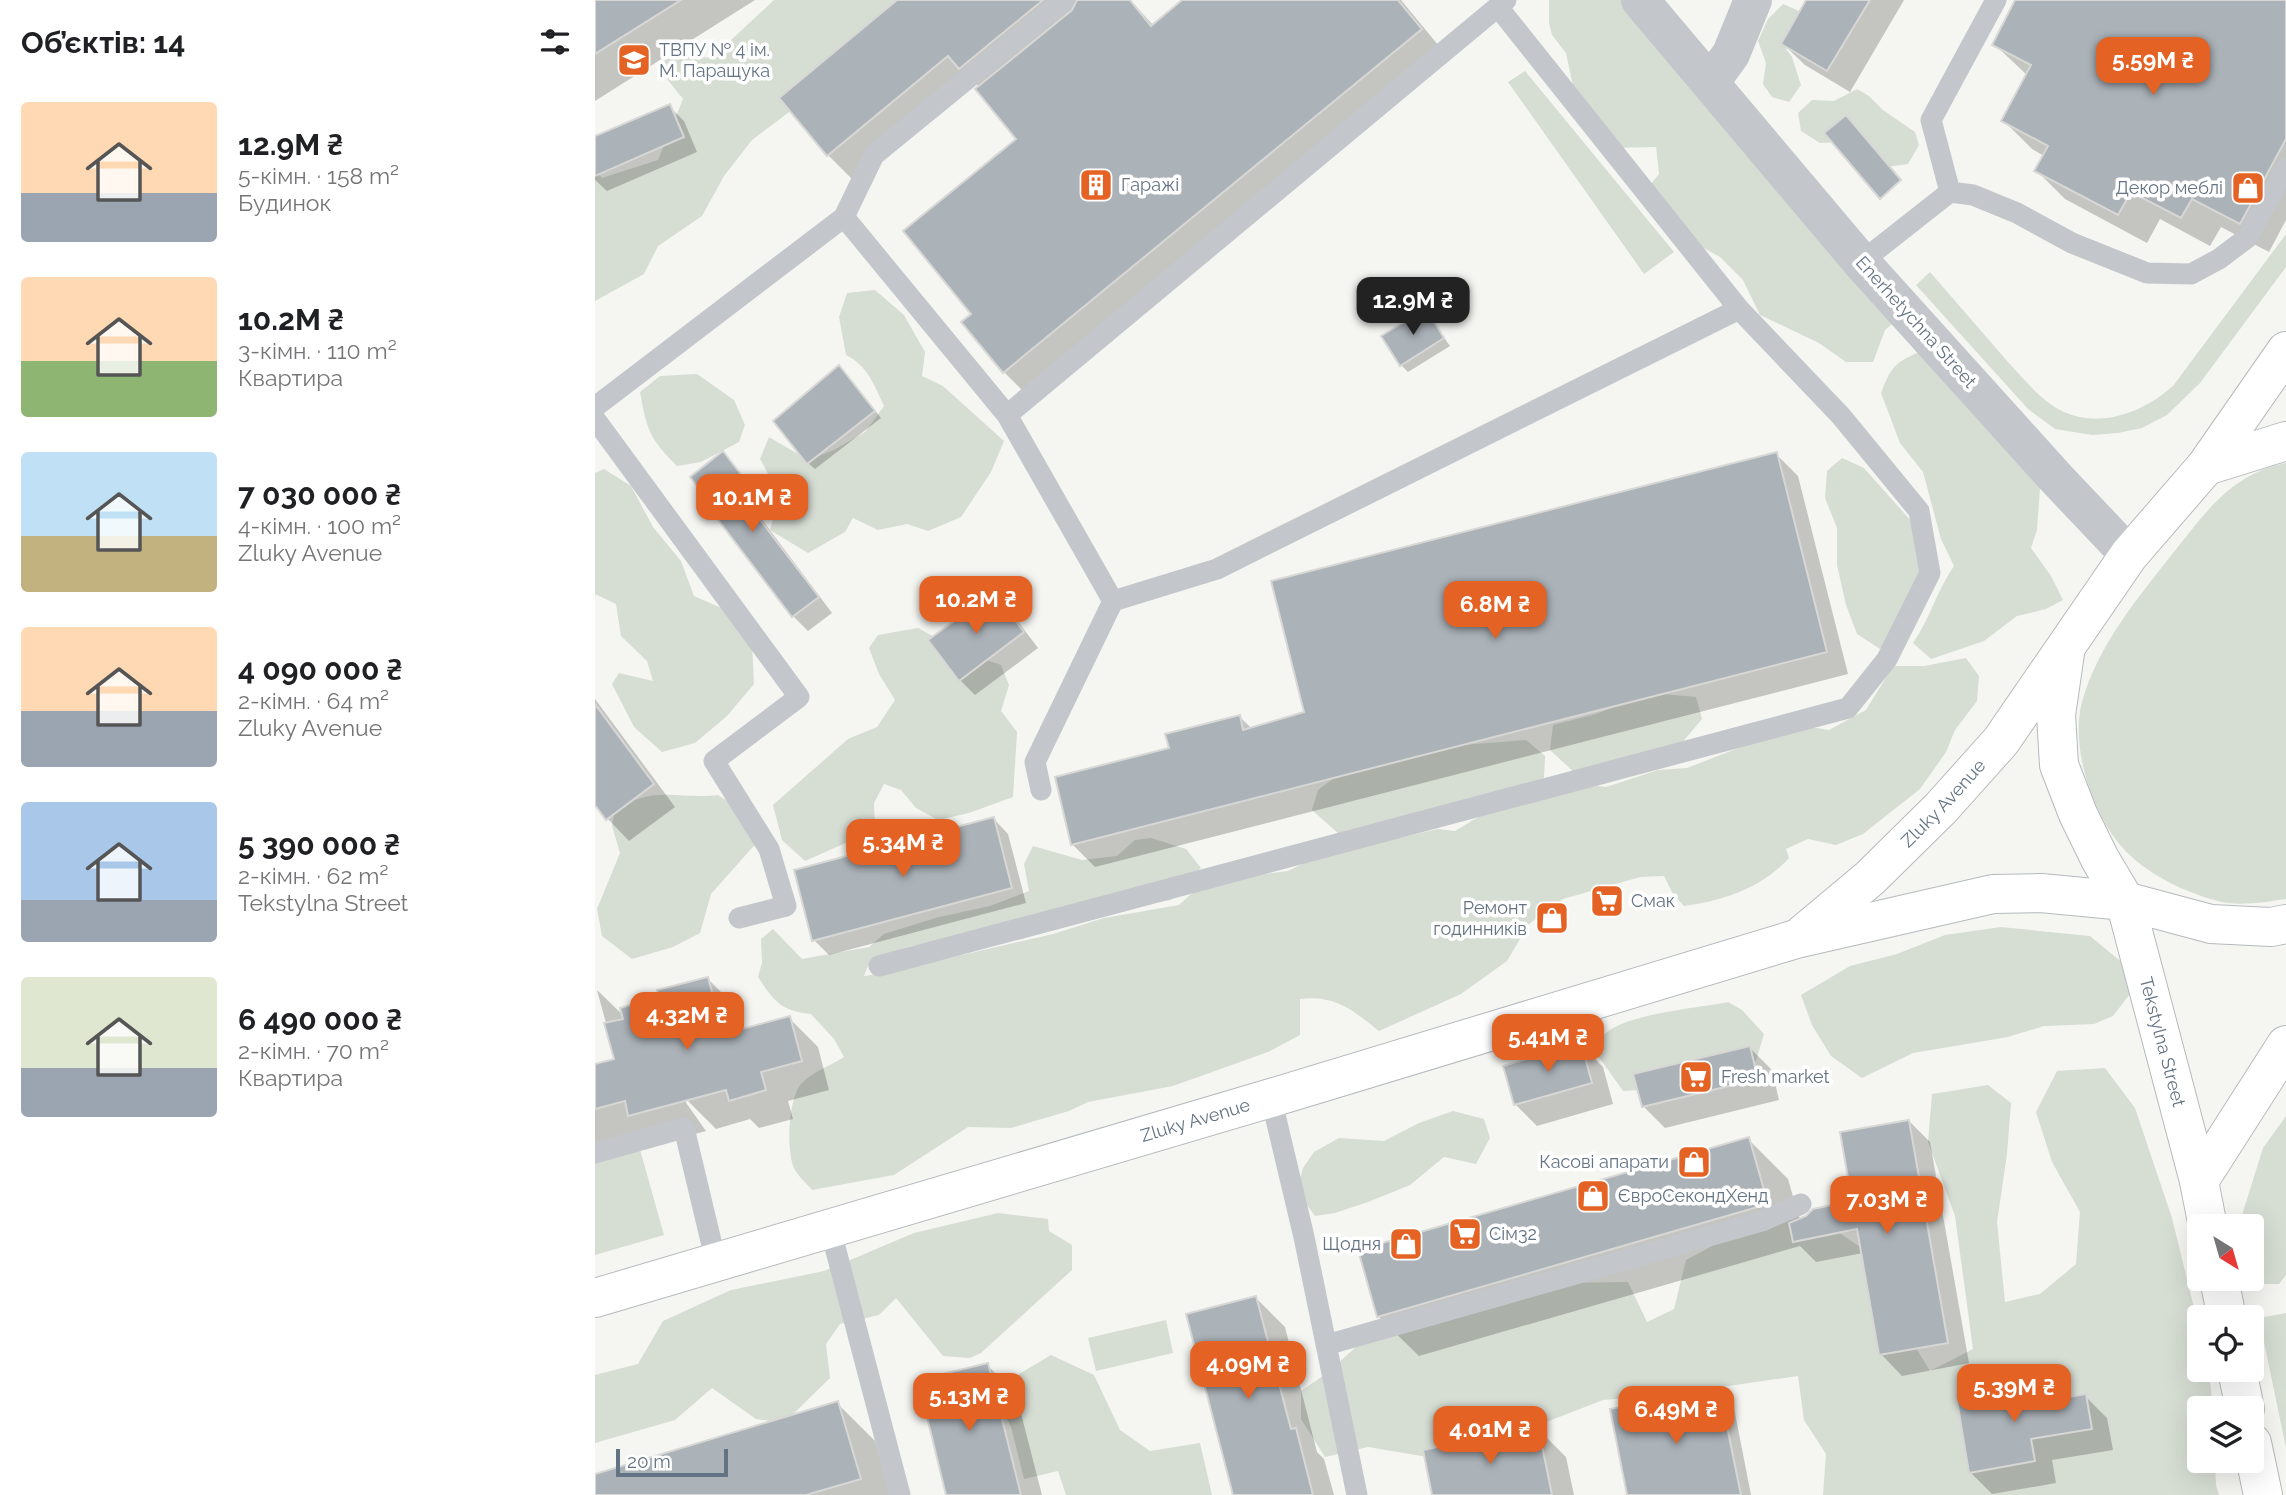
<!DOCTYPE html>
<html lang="uk">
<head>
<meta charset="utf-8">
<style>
  :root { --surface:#fff; --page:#f6f6f6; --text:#202124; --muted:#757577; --accent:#e46324 }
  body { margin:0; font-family:Raleway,sans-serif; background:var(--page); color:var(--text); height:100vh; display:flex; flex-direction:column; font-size:26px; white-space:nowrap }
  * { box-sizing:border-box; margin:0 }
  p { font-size:23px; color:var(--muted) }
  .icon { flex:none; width:38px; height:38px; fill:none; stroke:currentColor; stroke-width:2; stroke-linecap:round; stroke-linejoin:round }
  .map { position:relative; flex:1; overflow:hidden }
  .panel { display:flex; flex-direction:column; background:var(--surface); width:595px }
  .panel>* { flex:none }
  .needle { width:46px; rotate:143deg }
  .controls { position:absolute; left:1592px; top:1214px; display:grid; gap:14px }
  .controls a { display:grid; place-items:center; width:77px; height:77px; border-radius:7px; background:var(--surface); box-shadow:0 7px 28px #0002; font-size:35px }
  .scale { position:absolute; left:21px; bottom:18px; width:112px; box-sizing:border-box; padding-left:7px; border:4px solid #647383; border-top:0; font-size:19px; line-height:24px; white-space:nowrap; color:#647383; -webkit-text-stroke:5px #fff; paint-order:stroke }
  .price { position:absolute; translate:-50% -60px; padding:0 16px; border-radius:14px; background:var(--accent); color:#fff; font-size:23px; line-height:46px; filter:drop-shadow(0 2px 4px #0008) }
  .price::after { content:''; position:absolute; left:50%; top:42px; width:21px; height:16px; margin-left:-10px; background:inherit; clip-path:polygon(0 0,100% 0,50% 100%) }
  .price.active { background:#222; color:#fff }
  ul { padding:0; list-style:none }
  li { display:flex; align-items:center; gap:21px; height:175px; padding:0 21px }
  li span { display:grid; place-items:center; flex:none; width:196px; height:140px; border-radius:7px; color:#555 }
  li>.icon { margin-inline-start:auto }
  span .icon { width:84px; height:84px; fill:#fffc; stroke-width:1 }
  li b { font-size:30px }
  h2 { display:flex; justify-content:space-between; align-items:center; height:84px; padding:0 21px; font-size:30px }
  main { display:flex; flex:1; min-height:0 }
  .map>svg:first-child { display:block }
  .green { fill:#d6ddd3 }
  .shadow { fill:#0003 }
  .building { fill:#abb2b8; stroke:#d7d7d5; stroke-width:2 }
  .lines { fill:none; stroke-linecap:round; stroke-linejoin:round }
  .secondary-casing { stroke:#b5babe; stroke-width:40 }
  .lane { stroke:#c3c6ca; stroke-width:21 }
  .street { stroke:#c3c6ca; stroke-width:38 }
  .secondary { stroke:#fff; stroke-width:38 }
  .labels { text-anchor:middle; stroke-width:7; stroke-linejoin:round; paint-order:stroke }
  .poi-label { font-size:18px; fill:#647383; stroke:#fff; text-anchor:start }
  .street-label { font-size:18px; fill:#647383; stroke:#fff }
</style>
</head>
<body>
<main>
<section class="panel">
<h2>Об’єктів: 14<svg class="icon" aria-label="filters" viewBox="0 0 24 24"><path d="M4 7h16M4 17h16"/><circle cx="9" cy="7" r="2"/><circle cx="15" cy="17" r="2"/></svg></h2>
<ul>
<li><span style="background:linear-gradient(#ffd9b3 65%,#9aa5b1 0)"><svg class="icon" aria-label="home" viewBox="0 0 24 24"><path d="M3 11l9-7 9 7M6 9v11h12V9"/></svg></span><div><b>12.9M ₴</b><p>5-кімн. · 158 m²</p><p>Будинок</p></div></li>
<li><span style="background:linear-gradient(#ffd9b3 60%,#8fb573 0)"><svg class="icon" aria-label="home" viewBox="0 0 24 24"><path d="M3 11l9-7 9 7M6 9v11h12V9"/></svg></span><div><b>10.2M ₴</b><p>3-кімн. · 110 m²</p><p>Квартира</p></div></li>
<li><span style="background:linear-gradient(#bfe0f5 60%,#c2b280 0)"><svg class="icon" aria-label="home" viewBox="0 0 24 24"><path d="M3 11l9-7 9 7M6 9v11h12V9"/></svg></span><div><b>7 030 000 ₴</b><p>4-кімн. · 100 m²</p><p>Zluky Avenue</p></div></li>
<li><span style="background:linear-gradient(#ffd9b3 60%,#9aa5b1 0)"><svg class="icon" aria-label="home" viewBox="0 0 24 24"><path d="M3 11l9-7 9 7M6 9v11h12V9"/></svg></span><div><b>4 090 000 ₴</b><p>2-кімн. · 64 m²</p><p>Zluky Avenue</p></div></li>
<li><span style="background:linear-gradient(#a9c7e8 70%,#9aa5b1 0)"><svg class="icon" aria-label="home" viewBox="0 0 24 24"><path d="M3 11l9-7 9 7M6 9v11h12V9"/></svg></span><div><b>5 390 000 ₴</b><p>2-кімн. · 62 m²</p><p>Tekstylna Street</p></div></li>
<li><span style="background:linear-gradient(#dfe7d0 65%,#9aa5b1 0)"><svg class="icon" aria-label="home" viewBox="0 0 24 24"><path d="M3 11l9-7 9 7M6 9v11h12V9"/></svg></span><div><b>6 490 000 ₴</b><p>2-кімн. · 70 m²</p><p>Квартира</p></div></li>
</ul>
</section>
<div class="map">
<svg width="1691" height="1495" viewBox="0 0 1691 1495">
  <rect width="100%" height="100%" fill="#f5f6f2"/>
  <path class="green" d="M179,0H342L157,140L129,176L107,216L63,246L49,274L0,301V170L7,178L63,160L88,99L64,69L74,54L117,58Z
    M954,0H1051L1317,307L1290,330L1278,362H1251L1224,343L1165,315L1148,280L1125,257L1094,240L1050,191L1064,174L1061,147L1017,148L982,105L971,53L957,35L954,23Z
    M1188,4L1204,11V30L1191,49L1197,57L1206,85L1194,102L1177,97L1168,84L1171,63L1163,41L1173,19Z
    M930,71L1079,252L1049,274L913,82Z
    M1262,89L1274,96L1288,110L1320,132L1324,145L1313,164L1277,169L1245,142L1225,143L1206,131L1203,113L1217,100L1239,101Z
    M1691,234V267L1605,383L1572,415L1547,428L1523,433L1497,435L1460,429L1433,409L1321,285L1335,272C1361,302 1387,332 1413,362C1430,380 1446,401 1469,412C1507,429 1550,411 1578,386Z
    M280,290L309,315L330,352L327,376L348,386L409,441L396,472L366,517L333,531L312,524L283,530L258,518L250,532L213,553L175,530C184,501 180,484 165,459L174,437L213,460L239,450L270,432L289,406C280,386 272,365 251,355L244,317L252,293Z
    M1333,348L1445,488L1442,530L1436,548L1456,576L1468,600L1451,609L1422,616L1389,641L1336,659L1318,643C1335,619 1342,590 1359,566L1346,539L1328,472L1305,443L1286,393C1298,361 1303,362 1333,348Z
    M102,374L139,400L150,425L144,442L106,462L82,466C54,438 52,430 45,392L65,376Z
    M1247,458L1269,468L1332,539L1323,582L1307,625L1285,649L1262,634L1251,605L1242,565V528L1230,498L1232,471Z
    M1691,463V899C1671,902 1647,906 1627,902C1593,894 1550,874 1526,846C1497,812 1475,746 1487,702C1503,645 1542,599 1578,553C1611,512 1636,474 1691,463Z
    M9,469L36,486L58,527L86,561L99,596L131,610L157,644L159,684L132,716L100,743L67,752L39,727L17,684L24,673L58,681L52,661L26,636L21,604L0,594V473Z
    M323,628L365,651L406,665L414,685L406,711L422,732L418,797L374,813L343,820L321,808L306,790L289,784L279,803L280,830L210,861L187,840L178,805L253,739L282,727L300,700L284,674L274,648L283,635Z
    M1371,658L1384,676L1382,701L1360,730L1351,752L1325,789L1268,834L1241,845L1213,839L1191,849L1194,858C1167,888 1127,901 1089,906L1078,894L1069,876L1045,877L968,899L934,924L912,961L866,994L784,1031C757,1010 741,995 705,999V1035L673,1052L578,1086L493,1102L474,1111L416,1128L373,1127L299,1175L217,1190C211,1183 203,1176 199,1168C191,1151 193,1097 207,1083C219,1071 235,1066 249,1057L239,1039L216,1014C186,1011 179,1001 163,977L167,963L166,939L178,929L207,959L274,947L289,934L344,917L395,906L434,891L429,864L438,846L487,860L522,856L540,840L556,838L591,849L606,868L587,883L576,900L381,932L313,947L273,966L269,976L289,973L458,934L509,918L584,905L609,882L693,871L737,849L778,844L843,829L860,831L878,820L961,780L1011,787L1063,770L1092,768L1202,725L1234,730L1271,710L1298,666H1329Z
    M1055,693L1101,697L1107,719L1086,744L982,775L955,750L958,725L1001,714Z
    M931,740L950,756L949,778L910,794L745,835L717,810L723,790L751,769L867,745Z
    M123,795L151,813L164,840L116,894L105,933L78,947L37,959L7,936L2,909L25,853L17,826L19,815C26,810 35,802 43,799C68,790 98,799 123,795Z
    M1406,927L1495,936L1529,964L1541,986L1518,1016L1499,1024L1449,1026L1413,1037L1318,1053L1267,1078L1236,1056L1217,1025L1206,995L1255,966L1302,954L1350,935Z
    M1133,1002L1147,1010L1169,1034L1161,1061C1115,1080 1078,1089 1028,1091L1001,1053C1003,1048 1004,1041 1007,1037C1024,1014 1105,1008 1133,1002Z
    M1510,1068L1540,1108L1577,1218L1605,1332V1370H1614L1618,1409H1605V1461H1620L1621,1485L1624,1495H1228L1231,1454L1209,1420L1203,1376L1071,1395L1008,1400L941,1426L844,1459L773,1447L730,1457L706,1419V1391L732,1373L772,1337L964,1283L1033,1282L1052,1322L1079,1309L1091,1260L1136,1236L1200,1215L1240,1230L1302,1272L1310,1330L1335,1371L1378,1349L1360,1216L1333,1142L1337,1094L1393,1085L1416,1103L1412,1154L1402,1222L1410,1302L1445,1294L1481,1264L1485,1212L1457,1162L1441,1112L1462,1071Z
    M858,1111L889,1119L895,1138L881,1164L849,1157L815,1185L773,1202L740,1213L720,1216L702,1191L708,1168L719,1152L744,1138L789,1141L824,1123Z
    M1691,1116V1275L1684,1284H1656L1657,1227H1648L1647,1215L1668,1148Z
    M44,1146L69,1235L0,1255V1158Z
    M403,1213L453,1219L454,1231L477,1245V1270L386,1353L375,1358L348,1356L301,1298L284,1315L245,1324L231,1344L235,1378L189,1423L161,1419L117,1388L80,1420L0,1443V1375L43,1364L68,1321L136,1290L229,1271L319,1233Z
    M1691,1313V1448L1664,1318Z
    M571,1320L578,1353L501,1371L493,1338Z
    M456,1355L499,1375L525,1430L555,1451L605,1443L617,1495H471L463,1471L429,1479L416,1427L406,1406L409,1400L405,1383L421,1379L424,1374Z"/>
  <path class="shadow" d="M0,0H160L0,101Z
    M305,0H535L559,26L590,0H806L853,57L436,399L409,372L378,314L423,139L385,88L380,83L260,182L233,155L186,98Z
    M1213,0H1309L1255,92L1210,65L1188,44Z
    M1422,0H1691V220L1674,252L1626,227L1615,246L1565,219L1552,243L1470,199L1441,170L1449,156L1437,149L1408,120L1432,75L1399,44Z
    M74,106L89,121L102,152L12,191L0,180V138Z
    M830,311L855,346L813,372L806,365Z
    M251,374L286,418L220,469L213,463Z
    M128,454L160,491L151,498L237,613L213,631L198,616L114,504Z
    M1181,454L1203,476L1253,674L500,867L478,845L462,778L576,749L645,717L657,729L711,713Z
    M398,594L413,608L443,648L380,695L365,680Z
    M0,699L80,807L34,841L13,819L0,802Z
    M399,819L413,834L431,903L234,955L219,940Z
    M113,979L141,1007L147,1031L194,1018L223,1047L234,1090L193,1101L198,1119L164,1128L155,1119L121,1129L92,1100Z
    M2,990L32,1019L111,1131L64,1144L0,1145V1065L21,1060Z
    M986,1045L1008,1067L1018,1104L942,1126L920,1104Z
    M1155,1048L1177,1070L1184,1100L1070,1128L1048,1106Z
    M1314,1121L1335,1142L1374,1363L1307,1376L1286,1354L1268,1253L1221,1262L1205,1246L824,1356L783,1316L1153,1139L1193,1179L1205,1221L1259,1203Z
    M661,1298L690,1327L722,1452L729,1459L739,1495H640Z
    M392,1365L421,1394L447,1495H353Z
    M1428,1385L1446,1403L1490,1396L1512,1418L1518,1450L1457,1460L1461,1483L1397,1494L1375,1472Z
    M1123,1388L1138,1403L1156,1495H1034Z
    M242,1403L280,1441L296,1495H0V1476Z
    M942,1428L971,1457L979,1495H839Z"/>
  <path class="building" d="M0,0H86L0,54Z
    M302,0H448L364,69L353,56L232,156L184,98Z
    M482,0H535L556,26L587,0H803L827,29L408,373L366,322L376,314L308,231L421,139L380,89L477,10Z
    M1211,0H1275L1232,71L1186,44Z
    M1420,0H1691V139L1645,224L1597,199L1586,218L1536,192L1523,215L1439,171L1453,146L1406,121L1436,65L1397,45Z
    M75,104L89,137L0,176V136Z
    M1251,115L1306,180L1285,199L1229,133Z
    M831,309L849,338L805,366L786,336Z
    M244,365L280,411L212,464L178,421Z
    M128,451L147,476L137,483L224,597L197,617L111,504L114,502L95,477Z
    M1182,452L1232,652L476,845L460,777L574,748L570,734L645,715L648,730L709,712L676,581Z
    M399,592L429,632L364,681L333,640Z
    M0,704L59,784L11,820L0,805Z
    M399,817L417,888L217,941L199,870Z
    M113,977L128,1034L195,1016L207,1061L166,1072L171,1090L134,1101L131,1090L33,1116L30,1101L0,1109V1064L19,1059L9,1023L28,1019L25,1008L64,997L62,990Z
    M986,1043L997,1083L919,1105L908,1066Z
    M1155,1046L1163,1079L1047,1107L1038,1074Z
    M1314,1120L1353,1343L1284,1355L1262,1229L1198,1242L1194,1223L1211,1216L1218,1209L1257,1201L1245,1132Z
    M1154,1137L1173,1204L782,1317L763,1250Z
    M661,1296L696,1429L701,1428L718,1495H638L591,1314Z
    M393,1363L426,1495H351L323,1380Z
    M1428,1383L1432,1404L1491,1394L1497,1429L1436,1439L1440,1461L1374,1473L1361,1394Z
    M1124,1387L1146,1495H1032L1015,1409Z
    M243,1401L266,1479L211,1495H0V1474Z
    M943,1426L957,1495H837L828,1450Z"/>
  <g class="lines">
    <defs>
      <g id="secondary">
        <path d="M1611,466L1691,441"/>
        <path id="s1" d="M1470,653L1461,715L1464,765L1483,814L1505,859L1530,901L1604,1181L1613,1227"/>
        <path id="s2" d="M1208,934L1275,878L1346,808L1406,741L1534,555L1611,466L1691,351"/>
        <path d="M1604,1181L1691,1045"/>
        <path d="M1624,1279L1632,1318"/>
        <path id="s3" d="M0,1298L676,1098L1201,939L1398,894L1446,893L1530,901L1616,924L1676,927L1691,924"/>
        <path d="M1642,1370L1650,1409"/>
        <path d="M1657,1443L1668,1495"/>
      </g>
    </defs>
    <use href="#secondary" class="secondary-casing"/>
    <path class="lane" d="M469,0L279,155L249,217L412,415L518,601L622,569L1144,309
      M1355,192L1336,120L1401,0
      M1266,262L1355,192L1378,195L1422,213L1477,243L1552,273L1596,274L1624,259L1652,238L1691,168
      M0,407L249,217
      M412,415L911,0
      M0,419L204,697L119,761L174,849L191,906L144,918
      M446,790L440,762L518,601
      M284,966L1253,708L1292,659L1335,573L1324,511L1246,416L1144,309L903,7
      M676,1098L709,1237L762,1495
      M0,1153L89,1128L121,1262
      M235,1228L305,1495
      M731,1345L1167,1221L1206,1204"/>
    <path class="street" d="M1045,0L1266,262L1461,478L1534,555
      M1115,83L1136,54L1158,0"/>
    <use href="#secondary" class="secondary"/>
  </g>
  <defs>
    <symbol id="university-square" viewBox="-11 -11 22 22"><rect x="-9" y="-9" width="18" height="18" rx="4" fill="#e46324" stroke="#fff"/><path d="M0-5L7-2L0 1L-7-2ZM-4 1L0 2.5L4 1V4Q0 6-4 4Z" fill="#fff"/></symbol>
    <symbol id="building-square" viewBox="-11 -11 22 22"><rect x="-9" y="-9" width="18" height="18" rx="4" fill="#e46324" stroke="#fff"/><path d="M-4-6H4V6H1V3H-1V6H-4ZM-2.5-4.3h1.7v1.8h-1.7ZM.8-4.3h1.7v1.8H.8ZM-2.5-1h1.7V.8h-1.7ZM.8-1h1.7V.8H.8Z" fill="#fff"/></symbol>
    <symbol id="shop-square" viewBox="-11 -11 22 22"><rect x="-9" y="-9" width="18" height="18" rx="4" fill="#e46324" stroke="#fff"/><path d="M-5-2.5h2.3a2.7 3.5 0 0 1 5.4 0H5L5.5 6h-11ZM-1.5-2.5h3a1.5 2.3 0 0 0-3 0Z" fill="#fff"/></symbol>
    <symbol id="supermarket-square" viewBox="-11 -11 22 22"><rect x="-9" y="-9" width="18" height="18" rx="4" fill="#e46324" stroke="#fff"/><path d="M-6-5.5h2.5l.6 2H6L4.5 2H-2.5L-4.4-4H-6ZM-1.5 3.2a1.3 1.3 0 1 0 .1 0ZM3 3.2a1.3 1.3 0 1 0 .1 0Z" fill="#fff"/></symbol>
  </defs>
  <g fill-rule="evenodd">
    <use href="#university-square" x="20" y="41" width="38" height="38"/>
    <use href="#building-square" x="482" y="166" width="38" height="38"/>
    <use href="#shop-square" x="1634" y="169" width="38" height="38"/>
    <use href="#supermarket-square" x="993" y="882" width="38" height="38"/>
    <use href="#shop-square" x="938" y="899" width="38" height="38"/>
    <use href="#supermarket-square" x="1082" y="1058" width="38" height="38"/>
    <use href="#shop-square" x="1080" y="1143" width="38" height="38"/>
    <use href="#shop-square" x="979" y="1177" width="38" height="38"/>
    <use href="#supermarket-square" x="851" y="1215" width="38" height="38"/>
    <use href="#shop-square" x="792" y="1225" width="38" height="38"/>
  </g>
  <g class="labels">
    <g class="poi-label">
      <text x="64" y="56">ТВПУ № 4 ім.<tspan x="64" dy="21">М. Паращука</tspan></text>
      <text x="526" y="191">Гаражі</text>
      <text x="1628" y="194" text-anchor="end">Декор меблі</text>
      <text x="1036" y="907">Смак</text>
      <text x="932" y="914" text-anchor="end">Ремонт<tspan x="932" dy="21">годинників</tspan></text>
      <text x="1126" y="1083">Fresh market</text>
      <text x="1074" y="1168" text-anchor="end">Касові апарати</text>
      <text x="1023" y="1202">ЄвроСекондХенд</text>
      <text x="894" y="1240">Сім32</text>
      <text x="786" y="1250" text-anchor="end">Щодня</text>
    </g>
    <g class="street-label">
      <text transform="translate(1321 322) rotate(48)" y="6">Enerhetychna Street</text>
      <text dy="6" stroke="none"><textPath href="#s2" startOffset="192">Zluky Avenue</textPath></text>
      <text dy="6" stroke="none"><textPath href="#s1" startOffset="410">Tekstylna Street</textPath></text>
      <text dy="6" stroke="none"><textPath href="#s3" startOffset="626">Zluky Avenue</textPath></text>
    </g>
  </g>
</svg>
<div class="controls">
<a><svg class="needle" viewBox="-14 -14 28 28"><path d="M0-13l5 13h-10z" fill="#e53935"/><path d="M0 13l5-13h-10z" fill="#757577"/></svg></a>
<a><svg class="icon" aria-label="locate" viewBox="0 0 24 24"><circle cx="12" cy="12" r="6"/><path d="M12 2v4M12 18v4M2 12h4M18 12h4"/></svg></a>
<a><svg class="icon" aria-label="layers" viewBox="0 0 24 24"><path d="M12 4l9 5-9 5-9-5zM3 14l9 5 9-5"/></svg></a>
</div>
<div class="scale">20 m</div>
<b class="price" style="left:1558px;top:97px">5.59M ₴</b>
<b class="price active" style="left:818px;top:337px">12.9M ₴</b>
<b class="price" style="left:157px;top:534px">10.1M ₴</b>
<b class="price" style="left:381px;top:636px">10.2M ₴</b>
<b class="price" style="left:900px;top:641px">6.8M ₴</b>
<b class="price" style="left:308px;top:879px">5.34M ₴</b>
<b class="price" style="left:92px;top:1052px">4.32M ₴</b>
<b class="price" style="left:953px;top:1074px">5.41M ₴</b>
<b class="price" style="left:1292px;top:1236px">7.03M ₴</b>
<b class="price" style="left:653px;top:1401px">4.09M ₴</b>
<b class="price" style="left:1419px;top:1424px">5.39M ₴</b>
<b class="price" style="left:374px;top:1433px">5.13M ₴</b>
<b class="price" style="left:1081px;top:1446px">6.49M ₴</b>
<b class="price" style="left:895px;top:1466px">4.01M ₴</b>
</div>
</main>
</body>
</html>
